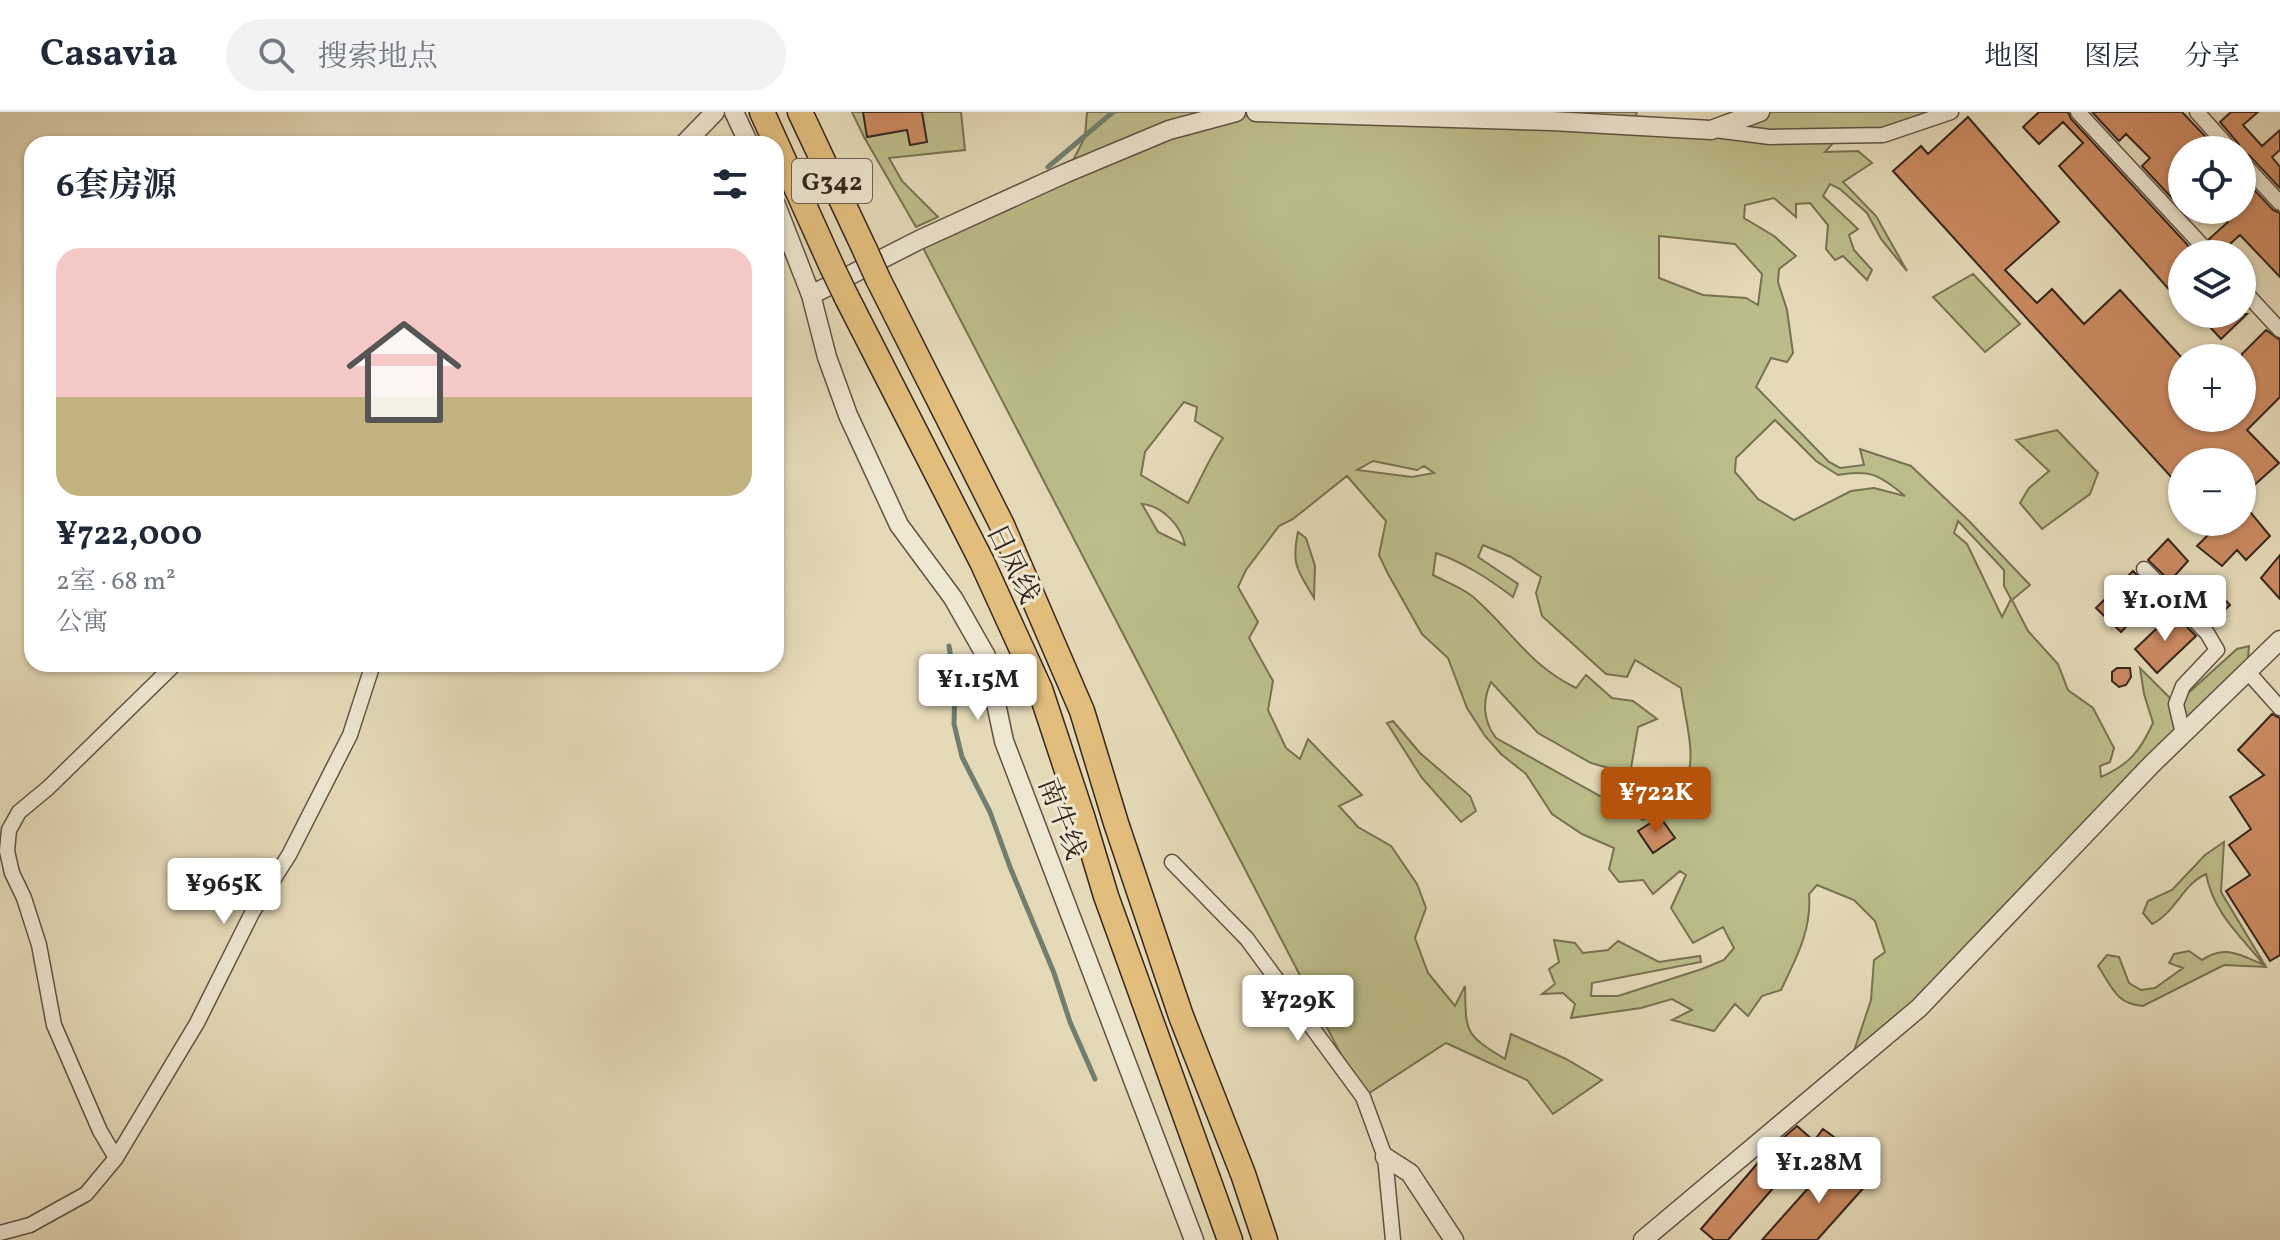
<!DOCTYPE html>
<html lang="zh">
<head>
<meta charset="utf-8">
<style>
  :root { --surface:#fff; --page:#f2f2f3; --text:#1f2937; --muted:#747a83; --line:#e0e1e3; --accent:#b45309 }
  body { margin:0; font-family:Vollkorn,"Noto Serif SC",serif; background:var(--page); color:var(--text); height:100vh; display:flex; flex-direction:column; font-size:30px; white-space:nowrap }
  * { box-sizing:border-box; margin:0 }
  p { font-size:26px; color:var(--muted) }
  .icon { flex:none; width:44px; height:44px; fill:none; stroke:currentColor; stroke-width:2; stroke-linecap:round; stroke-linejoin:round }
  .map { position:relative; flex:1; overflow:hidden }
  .side { position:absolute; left:24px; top:24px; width:760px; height:536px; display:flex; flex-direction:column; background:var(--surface); border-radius:24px; box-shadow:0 2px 6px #0004 }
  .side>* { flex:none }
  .controls { position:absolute; left:2168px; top:24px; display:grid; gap:16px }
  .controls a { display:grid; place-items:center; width:88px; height:88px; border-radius:50%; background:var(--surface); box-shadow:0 2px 6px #0004; font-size:40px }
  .price { position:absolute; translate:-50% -68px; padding:0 18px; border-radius:8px; background:#fff; color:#222; font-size:26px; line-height:52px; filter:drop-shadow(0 2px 4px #0008) }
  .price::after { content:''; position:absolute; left:50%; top:48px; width:24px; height:18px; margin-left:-12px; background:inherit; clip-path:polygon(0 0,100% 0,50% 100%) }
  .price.selected { background:var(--accent); color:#fff }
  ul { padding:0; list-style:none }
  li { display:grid; align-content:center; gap:16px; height:424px; padding:0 32px }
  li span { display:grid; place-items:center; height:248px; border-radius:24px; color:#555 }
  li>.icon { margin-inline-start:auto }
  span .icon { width:144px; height:144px; fill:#fffc; stroke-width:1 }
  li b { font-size:34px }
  h2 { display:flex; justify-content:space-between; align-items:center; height:96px; padding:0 32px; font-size:34px }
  header { display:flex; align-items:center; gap:48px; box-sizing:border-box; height:112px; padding:0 40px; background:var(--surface); border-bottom:2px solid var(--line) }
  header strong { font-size:38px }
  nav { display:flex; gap:44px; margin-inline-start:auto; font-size:28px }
  .search { width:560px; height:72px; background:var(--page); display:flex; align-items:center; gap:20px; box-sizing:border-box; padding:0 28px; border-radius:44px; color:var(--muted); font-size:30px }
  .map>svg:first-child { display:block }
  .green { fill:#bcbd8a; stroke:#787254; stroke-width:2; fill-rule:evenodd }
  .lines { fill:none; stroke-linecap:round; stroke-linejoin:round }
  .stream { stroke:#707f72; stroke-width:5 }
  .building { fill:#cc8a61; stroke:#35261f; stroke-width:2 }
  .minor-casing { stroke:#615345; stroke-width:17 }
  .tertiary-casing { stroke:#615345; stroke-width:21 }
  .trunk-casing { stroke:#35261f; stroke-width:27 }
  .minor { stroke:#eee7d1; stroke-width:14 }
  .tertiary { stroke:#eee7d1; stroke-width:18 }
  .trunk { stroke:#e2bd7c; stroke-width:24 }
  .trunk-bridge-casing { stroke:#35261f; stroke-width:27; stroke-linecap:butt }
  .trunk-bridge { stroke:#e2bd7c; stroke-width:24 }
  .labels { text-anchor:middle; stroke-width:6; stroke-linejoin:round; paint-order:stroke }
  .shield { fill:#eee7d1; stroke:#6c6054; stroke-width:2 }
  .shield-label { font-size:26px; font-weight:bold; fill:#35261f }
  .street-label { font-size:28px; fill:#35261f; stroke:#eee7d1 }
</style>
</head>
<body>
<header>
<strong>Casavia</strong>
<div class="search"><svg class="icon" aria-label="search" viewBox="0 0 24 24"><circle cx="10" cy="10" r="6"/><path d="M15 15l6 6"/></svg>搜索地点</div>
<nav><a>地图</a><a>图层</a><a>分享</a></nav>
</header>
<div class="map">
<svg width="2280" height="1128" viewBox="0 0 2280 1128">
  <rect width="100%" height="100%" fill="#e5dab8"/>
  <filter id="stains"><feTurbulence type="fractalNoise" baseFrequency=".0025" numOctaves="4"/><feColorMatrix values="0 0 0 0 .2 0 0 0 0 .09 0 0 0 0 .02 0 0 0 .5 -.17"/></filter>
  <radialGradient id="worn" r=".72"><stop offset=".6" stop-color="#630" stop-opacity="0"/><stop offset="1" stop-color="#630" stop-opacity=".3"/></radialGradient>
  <path class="green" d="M852,0H961L965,38L889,46L902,69L938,105L916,115L864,25Z
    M1087,0H1637L1632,13L1711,18L1760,0H1951L1883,23L1839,24L1825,40L1858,39L1872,51L1843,70L1876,104L1907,159L1881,127L1867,101L1840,77L1830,72L1823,84L1858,117L1849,123L1854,138L1872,158L1867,168L1843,144L1835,148L1826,137L1828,113L1810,91L1796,92V105L1774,86L1745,93L1744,106L1774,124L1796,144L1779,157L1778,170L1787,198L1793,241L1787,250L1771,246L1756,275L1829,350L1840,356L1864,353L1860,337L1911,354L1969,409L2030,473L2012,488L2028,519L2058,552L2068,578L2093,596L2114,636L2110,650L2100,654L2101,665C2130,652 2140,639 2153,611L2144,582L2140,556L2176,592L2237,537L2249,534L2247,559L1848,957L1871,888L1874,848L1885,840L1875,809L1854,788L1817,773L1809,782C1812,818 1796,846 1781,878L1762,884L1748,904L1735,892L1714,919L1672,908L1692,898L1672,887L1641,896L1571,906L1575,892L1563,881L1542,882L1555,872L1549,857L1559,850L1554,828L1575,831L1583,841L1608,838L1618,829L1659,850L1700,844L1701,850L1592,871L1591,884H1618L1702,857L1724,848L1734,836L1723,815L1693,831L1671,796L1686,763L1680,759L1653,782L1643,768L1619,770L1609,757L1614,736L1582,722L1552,702L1526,662L1501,642L1485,624L1467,596L1448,546L1422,522L1387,460L1379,443L1386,409L1347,364L1293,407L1279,414L1246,458L1238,475L1258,510L1249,526L1273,569L1268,598L1286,636L1300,647L1308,627L1362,683L1339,694L1358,715L1391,734L1417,772L1426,796L1415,826L1428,861L1455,894L1465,874C1466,921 1464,922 1505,947L1511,922L1566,947L1602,968L1553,1002L1527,968L1446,931L1363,985L919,128L1066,62L1085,25ZM1659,124L1735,132L1762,162L1758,193L1746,186L1703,183L1659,166ZM1184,290L1197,295L1195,309L1223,326C1209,346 1200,369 1188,391L1141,363L1145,340ZM1775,308L1816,349L1838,363C1870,357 1880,363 1905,384L1874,376L1851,379L1794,408L1758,387L1735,360L1736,346ZM1373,349L1417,358L1424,354L1434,361L1412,365L1357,358ZM1142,392C1163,394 1181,414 1185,433L1158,420ZM1958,409L2004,458V474L2011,487L2002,505L1967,432L1954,421ZM1483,433L1511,445L1541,465L1536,481L1542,504L1606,562L1627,565L1635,548L1681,576C1689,634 1710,676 1643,708L1496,626C1483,609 1482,589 1491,570L1538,621L1591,651L1630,662L1638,615L1657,607L1633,589L1612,586L1586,563L1576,576C1527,552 1511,517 1472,484C1461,475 1446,470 1433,463L1436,441C1465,451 1489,467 1513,485L1518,472L1478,445Z
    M1973,162L2020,212L1985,240L1933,185Z
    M2057,318L2098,361L2090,382L2042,417L2020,391L2029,376L2049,359L2016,328Z
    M1298,420L1306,426L1315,454L1314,486C1298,459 1291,453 1298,420Z
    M1393,609L1420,641L1470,684L1476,699L1461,710L1422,666L1387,611Z
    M2224,730L2221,780L2266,855L2224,853L2143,894C2116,892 2112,875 2098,854L2107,843L2119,845L2129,871L2141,878L2155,876L2183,856L2169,851L2174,842L2189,839L2202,848C2225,832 2241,843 2264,853C2240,823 2214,802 2206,762C2183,772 2175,801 2152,812L2143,801L2148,789L2172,778L2205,743Z"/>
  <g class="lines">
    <path class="stream" d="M1048,55L1113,0
      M949,534L955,572L954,612L962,645L990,700L1010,755L1054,861L1070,910L1095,967"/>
  </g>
  <path class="building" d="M863,0H922L927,30L910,33L907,18L867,25Z
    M2039,0H2068L2071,7L2196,142H2182V192L2059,54L2083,31L2063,10L2039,32L2023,15Z
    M2092,0H2182L2201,20L2218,38H2182V97L2142,54L2150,46L2126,22L2119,29Z
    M2231,0H2258L2243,13L2262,34L2280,18V38L2272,45L2280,55V76L2249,43L2242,40L2238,31L2220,10Z
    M1968,5L2059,110L2005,158L2037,191L2052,177L2084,212L2120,178L2182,246V306H2242V299L2253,287L2242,276V242L2266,218L2280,228V285L2247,318L2279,351L2242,384V350H2182V377L1893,59L1921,34L1928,42Z
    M2242,65L2273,98L2280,101V165L2240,123L2220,141L2209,127L2228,110L2216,98H2242Z
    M2198,202H2247L2221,227Z
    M2242,390L2270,424L2246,448L2237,438L2222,454L2197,434L2221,410H2242Z
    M2168,427L2188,449L2170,469L2148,448Z
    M2280,443V487L2261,466Z
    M2133,459L2156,483L2121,520L2096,496Z
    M2204,471H2209L2230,493L2211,511L2187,487Z
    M2173,501L2196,524L2157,561L2135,537Z
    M2117,556H2130L2131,565L2126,573L2119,575L2112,569V560Z
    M2272,602L2280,606V843L2270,849L2226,779L2250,763L2229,733L2251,717L2230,685L2264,663L2238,638Z
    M1660,705L1675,726L1653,741L1638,719Z
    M1797,1014L1814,1029L1728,1128H1714L1701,1117L1769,1038Z
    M1823,1017L1845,1033L1835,1046L1814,1029Z
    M1835,1046L1867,1072L1817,1128H1762Z"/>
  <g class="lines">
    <defs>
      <path id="minor" d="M2078,0L2210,142
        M2197,0L2231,38
        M1715,18L1770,25L1883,23L1951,0
        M2242,50L2280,91
        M2242,177L2280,218
        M2144,457L2207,521L2217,538L2183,574L2176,592L2183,622
        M2247,559L2280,596
        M1172,750L1247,827L1363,985L1385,1045L1393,1128
        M116,1046L100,1019L54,913L39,833L24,786L12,761L7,739L9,718L19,700L48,676L175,552
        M0,1121L30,1113L86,1082L116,1046L197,911L252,801L289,743L350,623L373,552"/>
      <path id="tertiary" d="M734,0L749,32
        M1256,0L1552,9L1711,18L1760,0
        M684,32L715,0
        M776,93L811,183L827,245L848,303L899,413L953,486L986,544L1004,629L1194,1128
        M811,183L919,128L1066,61L1169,18L1236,0
        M1385,1045L1410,1061L1454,1128
        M1643,1128L1919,896L2151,653L2280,528"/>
      <path id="trunk" d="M762,0L832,155
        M800,0L865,138
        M878,167L1002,413L1082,599L1116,711L1181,904L1243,1062L1265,1128
        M846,184L982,450L1040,577L1082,704L1106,784L1230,1128"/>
    </defs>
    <use href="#minor" class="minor-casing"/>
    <use href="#tertiary" class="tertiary-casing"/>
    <use href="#trunk" class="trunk-casing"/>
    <use href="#minor" class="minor"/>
    <use href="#tertiary" class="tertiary"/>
    <use href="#trunk" class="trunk"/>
    <defs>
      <path id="trunk-bridge" d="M865,138L878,167
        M832,155L846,184"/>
    </defs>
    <use href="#trunk-bridge" class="trunk-bridge-casing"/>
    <use href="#trunk-bridge" class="trunk-bridge"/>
  </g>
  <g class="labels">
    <rect class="shield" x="792" y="47" width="80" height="44" rx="6"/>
    <g class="shield-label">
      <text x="832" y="78">G342</text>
    </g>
    <g class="street-label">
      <text transform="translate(1014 451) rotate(64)" y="10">日凤线</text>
      <text transform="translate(1063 706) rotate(69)" y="10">南牛线</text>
    </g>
  </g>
  <rect width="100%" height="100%" filter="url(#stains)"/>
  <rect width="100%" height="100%" fill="url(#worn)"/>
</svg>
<div class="controls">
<a><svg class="icon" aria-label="locate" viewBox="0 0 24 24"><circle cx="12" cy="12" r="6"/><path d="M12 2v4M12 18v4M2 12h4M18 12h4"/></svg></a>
<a><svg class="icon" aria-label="layers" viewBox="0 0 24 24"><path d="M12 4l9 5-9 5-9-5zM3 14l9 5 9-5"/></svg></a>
<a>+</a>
<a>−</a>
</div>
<b class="price" style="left:2165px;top:531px">¥1.01M</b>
<b class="price" style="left:978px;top:610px">¥1.15M</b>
<b class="price selected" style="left:1656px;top:723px">¥722K</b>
<b class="price" style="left:224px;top:814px">¥965K</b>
<b class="price" style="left:1298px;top:931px">¥729K</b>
<b class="price" style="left:1819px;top:1093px">¥1.28M</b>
<section class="side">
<h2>6套房源<svg class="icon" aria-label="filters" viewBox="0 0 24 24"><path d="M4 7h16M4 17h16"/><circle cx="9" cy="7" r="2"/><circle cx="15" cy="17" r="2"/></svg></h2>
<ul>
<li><span style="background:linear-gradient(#f6c9c9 60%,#c2b280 0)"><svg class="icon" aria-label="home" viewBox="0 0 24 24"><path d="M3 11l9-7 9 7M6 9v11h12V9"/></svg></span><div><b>¥722,000</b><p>2室 · 68 m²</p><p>公寓</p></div></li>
</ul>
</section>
</div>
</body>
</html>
